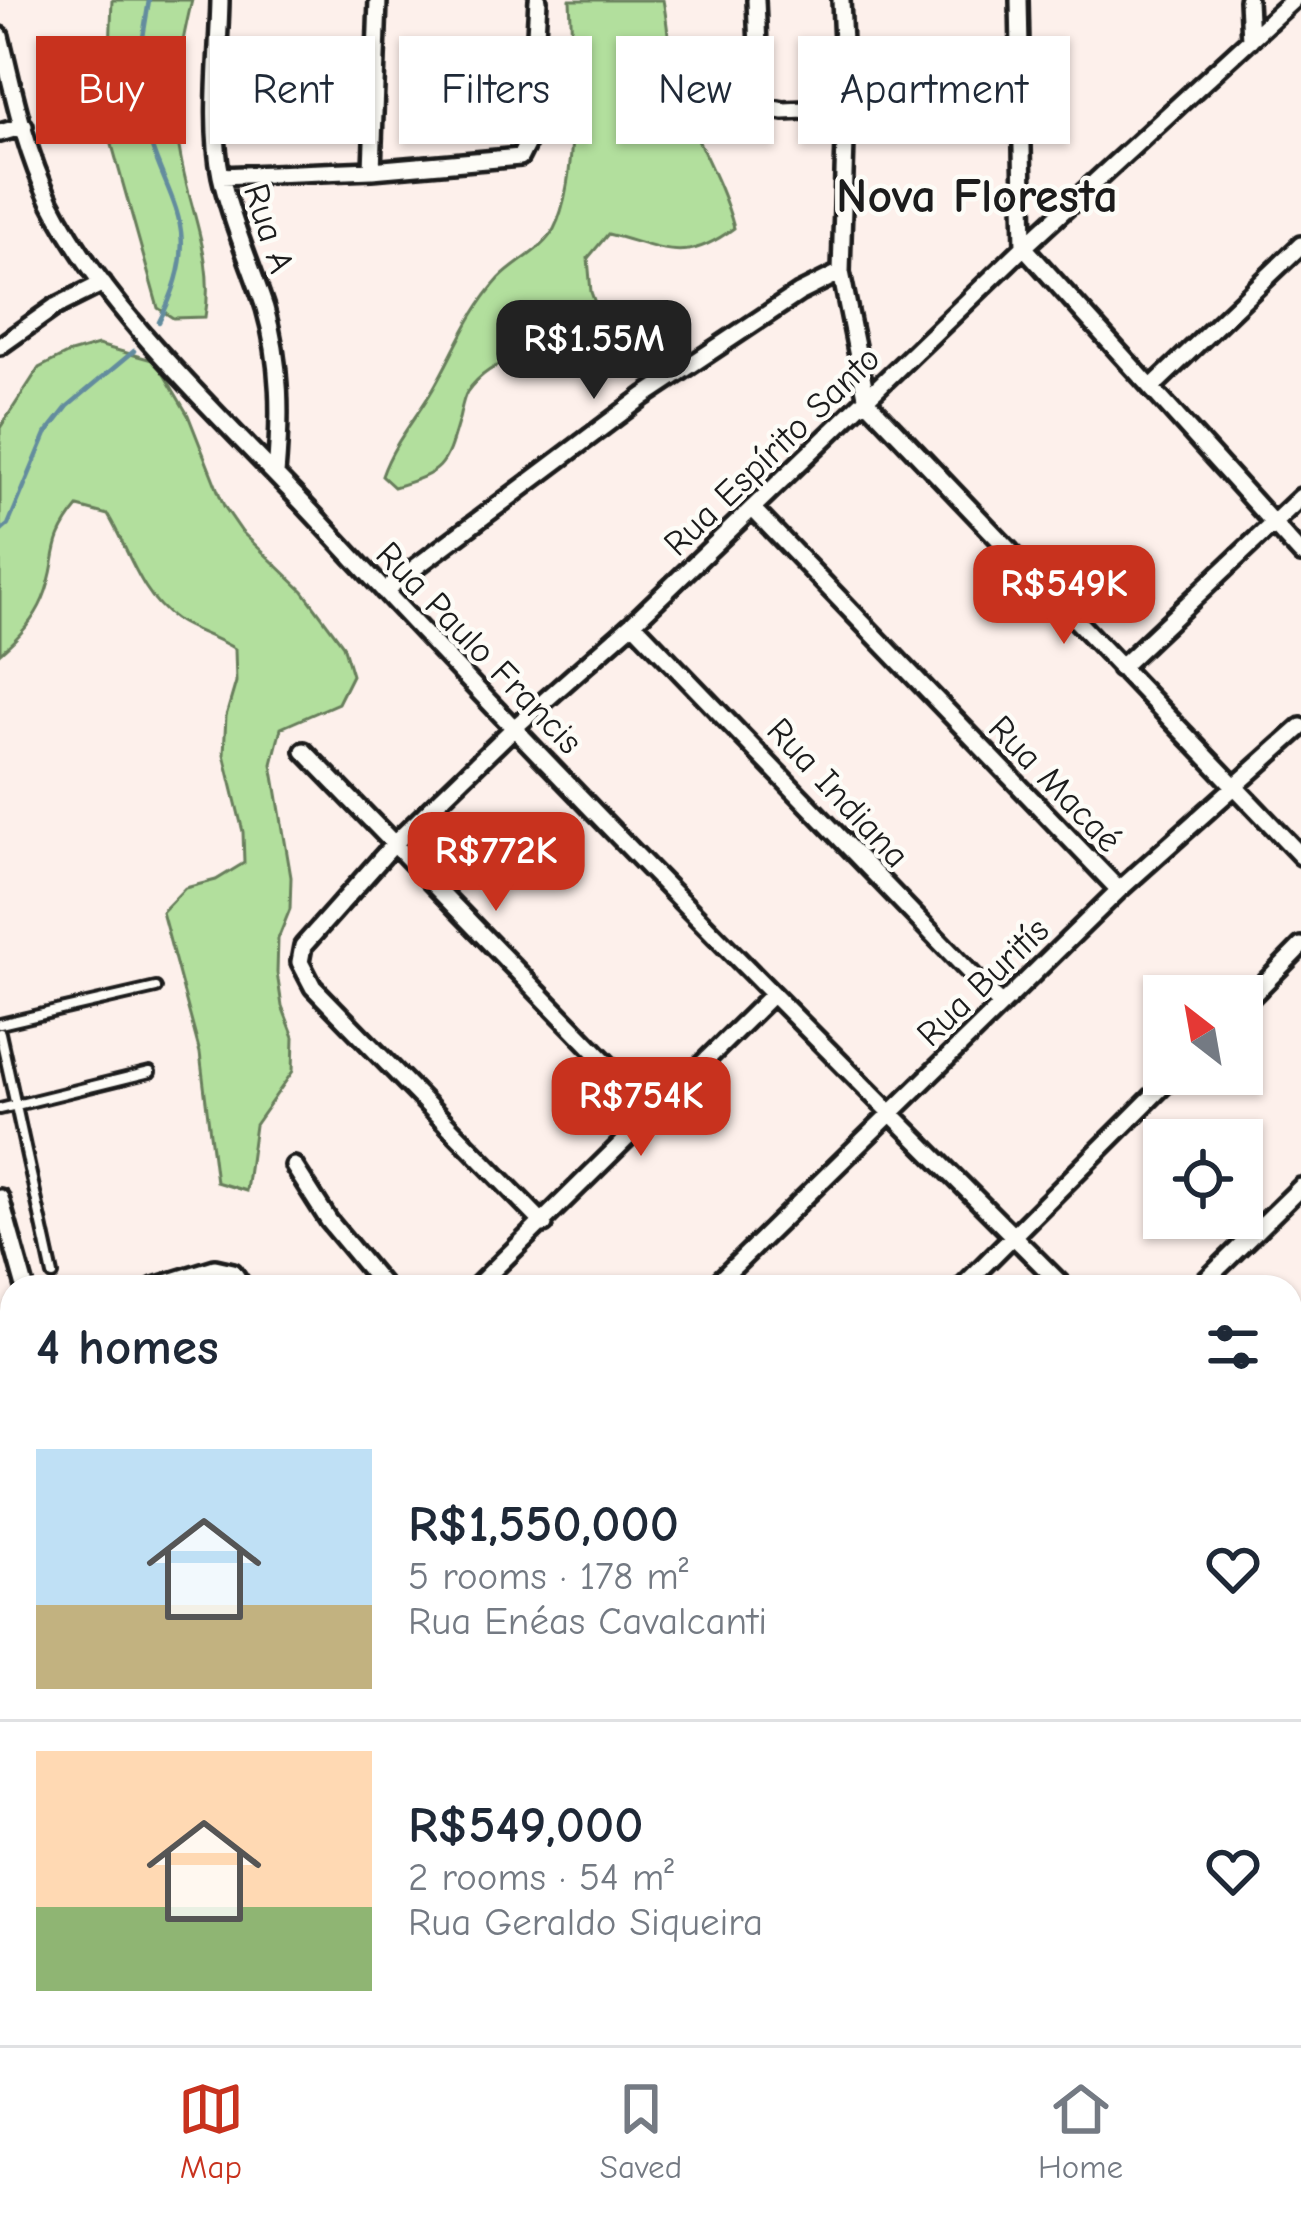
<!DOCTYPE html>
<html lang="en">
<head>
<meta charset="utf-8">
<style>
  :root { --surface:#fff; --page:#f6f6f7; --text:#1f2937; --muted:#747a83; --line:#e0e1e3; --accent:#c8321e }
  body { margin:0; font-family:"Comic Neue",sans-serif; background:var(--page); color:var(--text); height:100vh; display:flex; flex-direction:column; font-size:45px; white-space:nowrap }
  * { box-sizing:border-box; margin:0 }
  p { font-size:39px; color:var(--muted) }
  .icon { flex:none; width:66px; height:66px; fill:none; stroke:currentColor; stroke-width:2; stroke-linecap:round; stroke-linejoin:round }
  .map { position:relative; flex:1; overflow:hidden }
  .side { position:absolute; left:0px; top:1275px; width:1302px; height:771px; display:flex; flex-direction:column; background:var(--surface); border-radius:36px 36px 0 0; box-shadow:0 3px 9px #0004 }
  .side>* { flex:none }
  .guide { position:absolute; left:36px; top:36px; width:1230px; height:108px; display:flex; gap:24px }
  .needle { width:78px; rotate:329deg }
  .buttons { position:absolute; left:1143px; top:975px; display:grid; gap:24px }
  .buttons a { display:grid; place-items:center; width:120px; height:120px; border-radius:0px; background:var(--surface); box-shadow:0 3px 9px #0004; font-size:60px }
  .price { position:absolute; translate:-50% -102px; padding:0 27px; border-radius:24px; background:var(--accent); color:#fff; font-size:39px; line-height:78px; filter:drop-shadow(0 3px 6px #0008) }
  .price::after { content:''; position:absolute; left:50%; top:72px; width:36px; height:27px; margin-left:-18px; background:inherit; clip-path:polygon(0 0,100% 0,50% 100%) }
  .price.active { background:#222; color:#fff }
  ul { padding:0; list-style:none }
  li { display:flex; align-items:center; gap:36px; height:300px; padding:0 36px }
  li+li { border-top:3px solid var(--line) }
  li span { display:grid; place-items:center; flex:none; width:336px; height:240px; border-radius:0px; color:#555 }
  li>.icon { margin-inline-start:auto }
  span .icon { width:144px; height:144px; fill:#fffc; stroke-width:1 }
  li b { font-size:51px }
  h2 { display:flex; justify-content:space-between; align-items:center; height:144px; padding:0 36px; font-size:51px }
  .chip { padding:0 42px; border-radius:0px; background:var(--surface); box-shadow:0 3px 9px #0004; font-size:42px; line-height:108px }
  .chip.active { background:var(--accent); color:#fff }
  .tab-bar { display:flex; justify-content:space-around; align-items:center; height:168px; border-top:3px solid var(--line); background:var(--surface); font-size:33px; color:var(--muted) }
  .tab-bar a { display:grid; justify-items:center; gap:6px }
  .tab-bar .active { color:var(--accent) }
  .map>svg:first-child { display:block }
  .built { fill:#fce1dc }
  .green { fill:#b2df9d; stroke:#677e5c; stroke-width:3 }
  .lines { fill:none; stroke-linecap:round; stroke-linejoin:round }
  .stream { stroke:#638c9e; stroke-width:4.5 }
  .lane-casing { stroke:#1c1c1c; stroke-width:16 }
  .street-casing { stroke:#1c1c1c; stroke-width:24 }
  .secondary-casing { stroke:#1c1c1c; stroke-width:30 }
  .lane { stroke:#fdfcf7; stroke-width:8 }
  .street { stroke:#fdfcf7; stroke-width:15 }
  .secondary { stroke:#fdfcf7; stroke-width:21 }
  .labels { text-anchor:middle; stroke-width:9; stroke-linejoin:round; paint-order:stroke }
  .street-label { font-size:36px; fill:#1c1c1c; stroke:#fdfcf7 }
  .district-label { font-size:48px; font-weight:bold; fill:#1c1c1c; stroke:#fdfcf7 }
</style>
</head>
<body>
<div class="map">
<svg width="1301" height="2045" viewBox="0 0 1301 2045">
  <rect width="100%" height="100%" fill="#fdf0eb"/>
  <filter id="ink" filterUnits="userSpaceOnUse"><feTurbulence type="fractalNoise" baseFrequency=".00833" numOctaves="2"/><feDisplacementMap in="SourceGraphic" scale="24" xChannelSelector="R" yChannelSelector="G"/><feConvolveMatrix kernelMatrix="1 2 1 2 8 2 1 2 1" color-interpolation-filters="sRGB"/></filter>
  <g filter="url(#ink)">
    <path class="built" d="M306,2034H569L580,2045H306Z"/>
    <path class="green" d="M112,0H192C179,53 170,105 181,159C191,214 215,261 205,317L173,318L158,308L107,127Z
      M570,0H663C670,35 669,70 682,104C699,146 722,183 734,228C683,266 664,248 608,234L588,258L591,292L602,322L586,350C544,351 494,353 467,392C463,398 461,411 459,419C445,467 445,472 394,487L382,476C394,442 415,420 433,389C455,351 469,312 499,279C515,262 543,250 554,229C580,179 573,58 570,0Z
      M98,345L156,361L188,415L224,506L242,532L303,591L343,645L352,675L338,703L281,728L272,764L291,877L290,909L278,939L277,973L282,1006L294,1037L293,1071L255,1125L246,1191L216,1182L200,1053L162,912L185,888L216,880L244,863L243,832L224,754L226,716L236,682L235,649C216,637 192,631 175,619C140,595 129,550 108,515L78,507C46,545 60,559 43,599C34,620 17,639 0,653V428L39,368L67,354Z"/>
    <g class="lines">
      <path class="stream" d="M149,0C144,34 136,66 141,101C154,197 214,216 159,322
        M0,532L8,525L46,434L68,406L134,351"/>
      <defs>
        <path id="lane" d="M0,1024L156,988
          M0,1033L53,1275
          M0,1109L150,1072"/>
        <path id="street" d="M220,0C219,54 210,124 221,176C231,221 251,265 265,308C281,363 281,417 276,474
          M756,0L760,95L767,108L784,111L846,108
          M841,0L846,108L841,272L867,401L1301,856
          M1019,0L1024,247L1301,554
          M1248,0L1250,40
          M0,36C13,90 25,151 50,201C109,318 235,429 324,526C564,786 814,1037 1064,1287
          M0,133L24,126
          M372,170L378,0
          M221,176L372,170L520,157L530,137L538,0
          M0,346L55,307L103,283
          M1151,388L1301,245
          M753,509L1119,890
          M384,591L644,396L799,293L841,272
          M633,623L1000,1004
          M1120,668L1301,497
          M304,751L653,1111
          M1242,1006L1301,946
          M294,1166L329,1221L384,1287
          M0,1198L25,1287
          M544,1224L313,987L300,962L303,946L393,845L514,728L633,623L1024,247L1293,0
          M154,1287L215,1268L233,1272L243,1287
          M476,1287L772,995
          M713,1287L1119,890L1301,727
          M962,1287L1175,1074
          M1199,1287L1301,1187
          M0,1331L12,1329
          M1290,1527L1301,1538
          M0,1658L12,1656
          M1290,1761L1301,1772
          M0,1808L12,1852
          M1290,1991L1301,2002
          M57,2034L60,2045
          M286,2034V2045
          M865,2034L876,2045
          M1106,2034L1116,2045"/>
        <path id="secondary" d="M1290,1448L1301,1438
          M666,2045L678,2034"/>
      </defs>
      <use href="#lane" class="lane-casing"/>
      <use href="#street" class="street-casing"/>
      <use href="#secondary" class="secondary-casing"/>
      <use href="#lane" class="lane"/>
      <use href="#street" class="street"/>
      <use href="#secondary" class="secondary"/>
    </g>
  </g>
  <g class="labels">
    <g class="street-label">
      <text transform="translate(270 228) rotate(72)" y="13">Rua A</text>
      <text transform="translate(771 450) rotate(-44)" y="13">Rua Espírito Santo</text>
      <text transform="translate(480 647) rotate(46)" y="13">Rua Paulo Francis</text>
      <text transform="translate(1056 783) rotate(46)" y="13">Rua Macaé</text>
      <text transform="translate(839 792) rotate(47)" y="13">Rua Indiana</text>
      <text transform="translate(982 981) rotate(-44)" y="13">Rua Buritís</text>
    </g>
    <g class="district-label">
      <text x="977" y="212">Nova Floresta</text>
    </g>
  </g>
</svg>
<div class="buttons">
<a><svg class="needle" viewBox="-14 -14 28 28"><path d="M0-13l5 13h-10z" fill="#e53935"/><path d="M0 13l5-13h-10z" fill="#747a83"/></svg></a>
<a><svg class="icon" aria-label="locate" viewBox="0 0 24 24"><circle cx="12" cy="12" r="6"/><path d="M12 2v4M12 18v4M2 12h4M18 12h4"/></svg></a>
</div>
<b class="price active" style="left:594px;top:402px">R$1.55M</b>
<b class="price" style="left:1064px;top:647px">R$549K</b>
<b class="price" style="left:496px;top:914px">R$772K</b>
<b class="price" style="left:641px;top:1159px">R$754K</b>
<div class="guide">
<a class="chip active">Buy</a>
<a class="chip">Rent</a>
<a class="chip">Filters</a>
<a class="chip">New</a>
<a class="chip">Apartment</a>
</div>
<section class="side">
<h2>4 homes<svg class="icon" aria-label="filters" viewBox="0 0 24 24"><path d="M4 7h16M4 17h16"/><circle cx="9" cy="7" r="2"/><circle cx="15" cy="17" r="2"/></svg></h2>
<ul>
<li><span style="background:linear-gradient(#bfe0f5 65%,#c2b280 0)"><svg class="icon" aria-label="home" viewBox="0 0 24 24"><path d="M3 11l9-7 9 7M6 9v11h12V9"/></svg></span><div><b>R$1,550,000</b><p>5 rooms · 178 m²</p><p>Rua Enéas Cavalcanti</p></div><svg class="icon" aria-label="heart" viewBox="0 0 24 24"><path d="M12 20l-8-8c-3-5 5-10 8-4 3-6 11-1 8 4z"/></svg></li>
<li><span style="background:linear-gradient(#ffd9b3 65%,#8fb573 0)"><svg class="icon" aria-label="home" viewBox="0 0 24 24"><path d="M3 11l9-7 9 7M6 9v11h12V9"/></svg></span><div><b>R$549,000</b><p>2 rooms · 54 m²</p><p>Rua Geraldo Siqueira</p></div><svg class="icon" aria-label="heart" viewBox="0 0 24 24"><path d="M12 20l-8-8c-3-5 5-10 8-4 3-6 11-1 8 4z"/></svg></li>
</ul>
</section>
</div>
<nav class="tab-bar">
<a class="active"><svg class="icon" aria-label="map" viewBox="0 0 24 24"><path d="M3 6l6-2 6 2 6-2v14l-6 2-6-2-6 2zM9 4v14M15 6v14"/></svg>Map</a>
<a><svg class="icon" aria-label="saved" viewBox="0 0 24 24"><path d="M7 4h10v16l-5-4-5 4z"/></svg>Saved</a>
<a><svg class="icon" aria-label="home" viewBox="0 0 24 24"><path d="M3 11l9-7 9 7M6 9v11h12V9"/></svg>Home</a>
</nav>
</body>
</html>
